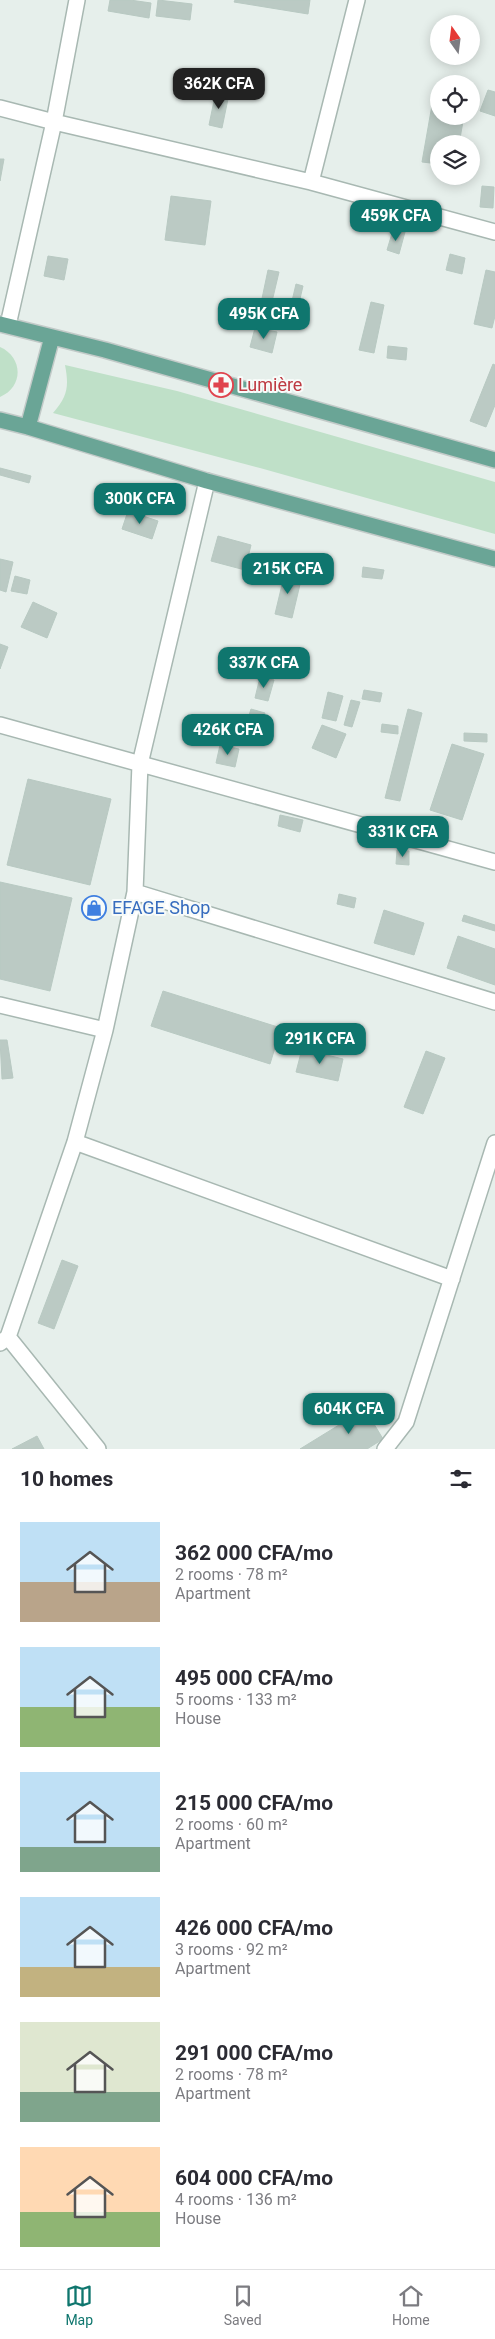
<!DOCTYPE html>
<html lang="en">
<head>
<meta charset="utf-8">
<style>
  :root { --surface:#fff; --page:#f2f2f3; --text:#2b2b33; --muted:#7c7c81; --line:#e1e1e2; --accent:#0f766e }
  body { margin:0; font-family:Roboto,sans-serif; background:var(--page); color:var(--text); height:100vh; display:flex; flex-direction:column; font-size:19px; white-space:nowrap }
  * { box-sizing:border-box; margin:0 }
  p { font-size:16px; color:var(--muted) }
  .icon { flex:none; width:28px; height:28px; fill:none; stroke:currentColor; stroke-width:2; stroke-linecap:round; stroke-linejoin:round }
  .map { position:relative; height:1449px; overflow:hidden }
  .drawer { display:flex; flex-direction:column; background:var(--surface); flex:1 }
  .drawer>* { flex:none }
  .needle { width:32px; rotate:346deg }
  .buttons { position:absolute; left:430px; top:15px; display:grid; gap:10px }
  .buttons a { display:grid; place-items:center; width:50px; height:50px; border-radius:50%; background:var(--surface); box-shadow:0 2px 12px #0003; font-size:25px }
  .price { position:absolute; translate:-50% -42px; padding:0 11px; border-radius:10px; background:var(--accent); color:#fff; font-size:16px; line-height:32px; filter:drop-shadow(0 1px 2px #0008) }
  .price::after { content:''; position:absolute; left:50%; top:30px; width:15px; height:11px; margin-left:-8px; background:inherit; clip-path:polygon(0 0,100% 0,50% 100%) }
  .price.on { background:#222; color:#fff }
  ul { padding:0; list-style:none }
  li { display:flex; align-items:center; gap:15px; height:125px; padding:0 20px }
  li span { display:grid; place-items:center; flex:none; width:140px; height:100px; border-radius:0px; color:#555 }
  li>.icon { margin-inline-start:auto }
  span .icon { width:60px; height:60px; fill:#fffc; stroke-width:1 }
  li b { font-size:21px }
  h2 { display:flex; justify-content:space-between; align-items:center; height:60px; padding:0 20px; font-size:21px }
  .menu { display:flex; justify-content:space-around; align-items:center; height:70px; border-top:1px solid var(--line); background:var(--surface); font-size:14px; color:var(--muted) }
  .menu a { display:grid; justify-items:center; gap:2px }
  .menu .on { color:var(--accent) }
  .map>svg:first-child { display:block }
  .green { fill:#bfe0c8 }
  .building { fill:#bbcac4; stroke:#b8c9c2 }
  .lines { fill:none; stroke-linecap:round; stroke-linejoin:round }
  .minor-casing { stroke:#a8b8b2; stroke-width:18 }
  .primary-casing { stroke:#c2cac8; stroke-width:18 }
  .minor { stroke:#fff; stroke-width:15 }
  .primary { stroke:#6aa596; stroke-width:15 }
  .labels { text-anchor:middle; stroke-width:4; stroke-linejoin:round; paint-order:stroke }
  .health-label { font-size:18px; fill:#be3a42; stroke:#f7fbf9; text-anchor:start }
  .shop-label { font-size:18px; fill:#366cbe; stroke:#f7fbf9; text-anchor:start }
</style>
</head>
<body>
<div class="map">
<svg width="495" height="1449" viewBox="0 0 495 1449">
  <rect width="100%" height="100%" fill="#e6efeb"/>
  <path class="green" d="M0,347C23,357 24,387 0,397Z
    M65,365L177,391L495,482V534L260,468L53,413C68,396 69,386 65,365Z"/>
  <path class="building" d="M110,0H130L151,3L149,18L108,11Z
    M158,0L192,4L190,20L156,16Z
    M235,0H310L308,14L234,2Z
    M488,90L495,92V116L480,111Z
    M216,91L229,94L222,128L209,125Z
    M432,105L439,106V116H464L459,144H439V164L422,162Z
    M0,159H4L0,181Z
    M482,186L494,187L493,208L480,207Z
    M171,196L211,201L205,245L165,240Z
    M393,230L405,232L399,254L387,250Z
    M450,254L465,258L462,274L446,270Z
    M48,256L68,259L64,280L44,276Z
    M268,270L279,272L270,310L260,308Z
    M486,270L495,272V316L492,328L474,324Z
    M296,284L303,286L299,303L292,301Z
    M371,302L384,305L374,353L359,350Z
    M255,328L277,332L272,353L250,347Z
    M388,346L407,348L406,360L387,358Z
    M493,364L495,365V405L486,427L470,421Z
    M0,468L31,476L29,483L0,475Z
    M128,511L158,521L152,539L122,529Z
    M218,536L251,545L245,570L211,561Z
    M0,559L13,562L6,592L0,590Z
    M363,567L384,570L382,579L362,577Z
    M285,572L302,576L292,618L275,614Z
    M15,576L30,580L27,594L11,591Z
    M33,602L57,613L47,638L21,627Z
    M0,644L8,647L0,669Z
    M260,677L274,680L268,701L255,698Z
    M364,690L382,693L380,702L362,699Z
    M328,692L343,696L336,721L322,718Z
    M351,700L360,702L352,727L344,725Z
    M251,709L265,713L258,739L243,735Z
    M408,709L422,713L400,801L385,798Z
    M382,724L398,726V734L381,732Z
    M322,725L346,734L336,758L312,748Z
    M464,733L487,734V742L464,741Z
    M452,744L484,754L462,820L430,810Z
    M220,745L239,749L235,767L216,763Z
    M28,779L111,799L90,885L7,865Z
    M280,815L303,820L300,832L278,826Z
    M397,850L409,851V865L396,864Z
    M0,882L72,898L50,991L0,979Z
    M339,894L356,898L354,908L337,904Z
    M384,910L424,923L414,955L374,943Z
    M464,915L495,925V931L462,921Z
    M458,936L495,949V985L447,968Z
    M163,991L281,1028L270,1064L151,1026Z
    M0,1040H7L13,1078L2,1079Z
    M302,1049L343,1059L338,1081L296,1072Z
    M426,1051L445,1058L423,1114L404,1107Z
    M62,1260L78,1266L54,1329L38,1323Z
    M365,1409L383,1439L367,1449H300Z
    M37,1436L44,1449H12Z"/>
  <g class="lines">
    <defs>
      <path id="minor" d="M0,108L54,122L311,182L495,232
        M311,182L357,0
        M8,325L54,122L77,0
        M0,725L495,862
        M135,892L495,1002
        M0,1005L105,1030
        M75,1142L452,1279
        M8,1337L98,1449
        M0,1343L8,1337L75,1142L105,1030L135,892L140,764L207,481
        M385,1449L406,1422L495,1143"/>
      <path id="primary" d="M0,324L105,350L495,460
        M0,420L28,427L207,481L495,559
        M28,427L52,337"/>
    </defs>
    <use href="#minor" class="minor-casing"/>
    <use href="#primary" class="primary-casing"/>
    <use href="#minor" class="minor"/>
    <use href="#primary" class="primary"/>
  </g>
  <defs>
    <symbol id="pharmacy-ring" viewBox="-11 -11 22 22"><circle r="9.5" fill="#f7fbf9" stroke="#e0444e" stroke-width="1.5"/><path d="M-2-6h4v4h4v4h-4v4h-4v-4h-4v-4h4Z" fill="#e0444e"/></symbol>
    <symbol id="shop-ring" viewBox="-11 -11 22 22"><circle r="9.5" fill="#f7fbf9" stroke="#3f7fe0" stroke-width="1.5"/><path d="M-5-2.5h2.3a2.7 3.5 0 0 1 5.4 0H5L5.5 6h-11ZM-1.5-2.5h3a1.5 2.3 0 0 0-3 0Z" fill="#3f7fe0"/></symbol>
  </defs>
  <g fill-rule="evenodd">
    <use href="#pharmacy-ring" x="207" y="371" width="28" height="28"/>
    <use href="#shop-ring" x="80" y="894" width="28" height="28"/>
  </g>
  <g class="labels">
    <g class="health-label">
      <text x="238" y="391">Lumière</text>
    </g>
    <g class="shop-label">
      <text x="112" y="914">EFAGE Shop</text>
    </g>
  </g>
</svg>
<div class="buttons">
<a><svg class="needle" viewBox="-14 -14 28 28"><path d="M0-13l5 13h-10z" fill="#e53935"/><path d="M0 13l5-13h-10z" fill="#7c7c81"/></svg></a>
<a><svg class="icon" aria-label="locate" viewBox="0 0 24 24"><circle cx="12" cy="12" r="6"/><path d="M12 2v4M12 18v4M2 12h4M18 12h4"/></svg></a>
<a><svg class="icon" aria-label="layers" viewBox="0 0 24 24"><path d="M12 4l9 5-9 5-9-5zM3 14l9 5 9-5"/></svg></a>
</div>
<b class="price on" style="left:219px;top:110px">362K CFA</b>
<b class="price" style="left:396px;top:242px">459K CFA</b>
<b class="price" style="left:264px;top:340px">495K CFA</b>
<b class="price" style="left:140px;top:525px">300K CFA</b>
<b class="price" style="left:288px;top:595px">215K CFA</b>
<b class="price" style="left:264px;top:689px">337K CFA</b>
<b class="price" style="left:228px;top:756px">426K CFA</b>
<b class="price" style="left:403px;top:858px">331K CFA</b>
<b class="price" style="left:320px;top:1065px">291K CFA</b>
<b class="price" style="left:349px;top:1435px">604K CFA</b>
</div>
<section class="drawer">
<h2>10 homes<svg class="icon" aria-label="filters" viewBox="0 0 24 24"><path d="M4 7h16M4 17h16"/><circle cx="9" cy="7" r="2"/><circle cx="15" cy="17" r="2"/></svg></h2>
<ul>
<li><span style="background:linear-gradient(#bfe0f5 60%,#b9a48a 0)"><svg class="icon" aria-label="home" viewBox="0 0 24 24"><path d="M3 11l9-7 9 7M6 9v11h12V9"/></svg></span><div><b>362 000 CFA/mo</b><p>2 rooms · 78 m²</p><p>Apartment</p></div></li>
<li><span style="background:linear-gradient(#bfe0f5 60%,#8fb573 0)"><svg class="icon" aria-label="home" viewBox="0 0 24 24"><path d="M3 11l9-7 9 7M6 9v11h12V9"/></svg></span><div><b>495 000 CFA/mo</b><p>5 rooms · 133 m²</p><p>House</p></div></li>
<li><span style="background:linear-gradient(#bfe0f5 75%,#7fa58c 0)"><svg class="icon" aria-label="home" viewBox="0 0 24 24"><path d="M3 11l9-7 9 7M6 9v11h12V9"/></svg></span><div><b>215 000 CFA/mo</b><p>2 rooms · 60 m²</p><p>Apartment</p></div></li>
<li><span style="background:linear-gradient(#bfe0f5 70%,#c2b280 0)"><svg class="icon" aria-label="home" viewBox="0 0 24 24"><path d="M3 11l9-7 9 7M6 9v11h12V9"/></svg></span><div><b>426 000 CFA/mo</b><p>3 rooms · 92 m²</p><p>Apartment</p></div></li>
<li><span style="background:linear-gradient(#dfe7d0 70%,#7fa58c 0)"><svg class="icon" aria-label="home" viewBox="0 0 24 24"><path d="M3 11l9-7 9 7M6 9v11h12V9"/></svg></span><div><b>291 000 CFA/mo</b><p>2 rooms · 78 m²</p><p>Apartment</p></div></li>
<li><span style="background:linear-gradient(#ffd9b3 65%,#8fb573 0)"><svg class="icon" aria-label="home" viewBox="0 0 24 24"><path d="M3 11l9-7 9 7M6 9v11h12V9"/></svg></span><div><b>604 000 CFA/mo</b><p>4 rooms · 136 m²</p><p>House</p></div></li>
</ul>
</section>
<nav class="menu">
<a class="on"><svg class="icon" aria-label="map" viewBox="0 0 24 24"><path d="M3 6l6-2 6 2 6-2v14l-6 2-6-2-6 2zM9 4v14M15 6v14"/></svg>Map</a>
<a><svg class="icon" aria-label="saved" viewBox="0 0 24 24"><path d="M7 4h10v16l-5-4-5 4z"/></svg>Saved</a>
<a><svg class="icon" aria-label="home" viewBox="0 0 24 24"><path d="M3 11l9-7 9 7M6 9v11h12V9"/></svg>Home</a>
</nav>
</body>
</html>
